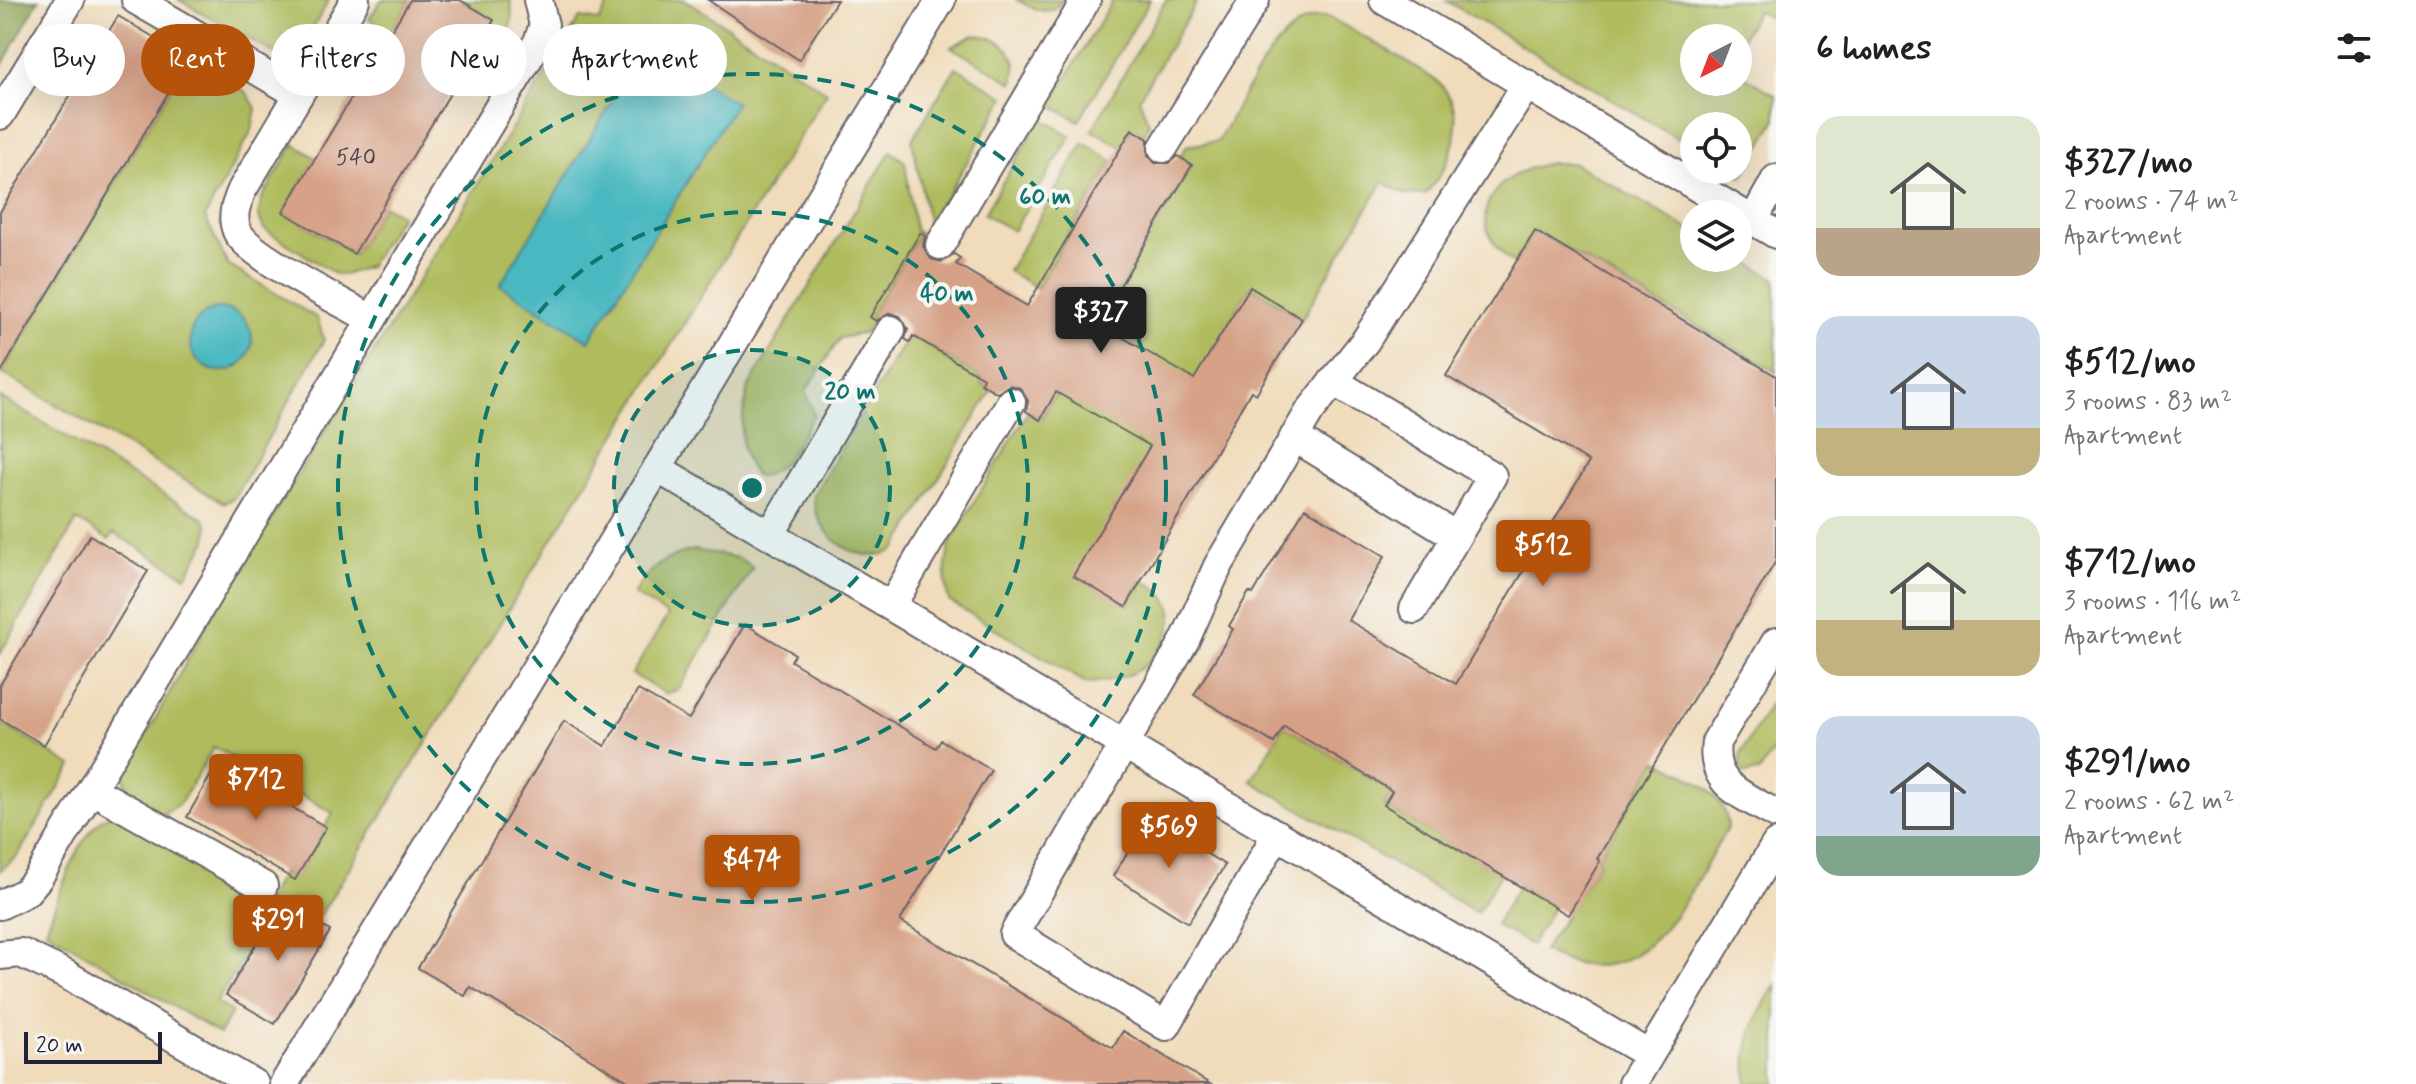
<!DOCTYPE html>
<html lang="en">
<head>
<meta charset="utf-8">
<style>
  :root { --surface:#fff; --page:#f2f2f2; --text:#202124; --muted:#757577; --accent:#b45309 }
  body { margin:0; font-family:Mynerve,sans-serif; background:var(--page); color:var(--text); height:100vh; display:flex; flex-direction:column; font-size:30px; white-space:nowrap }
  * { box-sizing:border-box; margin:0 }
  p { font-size:26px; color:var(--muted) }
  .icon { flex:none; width:44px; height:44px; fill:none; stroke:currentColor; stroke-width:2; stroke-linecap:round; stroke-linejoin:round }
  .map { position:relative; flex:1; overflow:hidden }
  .panel { display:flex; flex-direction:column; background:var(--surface); width:640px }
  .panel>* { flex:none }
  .guide { position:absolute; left:24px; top:24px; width:760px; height:72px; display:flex; gap:16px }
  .needle { width:52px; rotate:222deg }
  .tools { position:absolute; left:1680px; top:24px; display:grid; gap:16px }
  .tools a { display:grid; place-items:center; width:72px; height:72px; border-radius:50%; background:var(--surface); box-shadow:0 8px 32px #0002; font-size:40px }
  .scale { position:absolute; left:24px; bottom:20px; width:138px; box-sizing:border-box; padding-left:8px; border:4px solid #22223b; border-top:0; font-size:22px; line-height:28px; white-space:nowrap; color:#22223b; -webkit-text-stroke:6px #f6f6f2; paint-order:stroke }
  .price { position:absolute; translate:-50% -68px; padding:0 18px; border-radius:8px; background:var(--accent); color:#fff; font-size:26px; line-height:52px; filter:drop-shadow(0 2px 4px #0008) }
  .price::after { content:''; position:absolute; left:50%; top:48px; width:24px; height:18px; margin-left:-12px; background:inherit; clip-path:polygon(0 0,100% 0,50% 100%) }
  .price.on { background:#222; color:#fff }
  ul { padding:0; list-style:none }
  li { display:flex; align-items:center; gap:24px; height:200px; padding:0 40px }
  li span { display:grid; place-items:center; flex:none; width:224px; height:160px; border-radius:24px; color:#555 }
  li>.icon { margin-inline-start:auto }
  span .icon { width:96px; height:96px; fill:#fffc; stroke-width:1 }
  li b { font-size:34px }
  h2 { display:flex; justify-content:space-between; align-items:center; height:96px; padding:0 40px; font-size:34px }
  .pill { padding:0 28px; border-radius:36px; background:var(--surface); box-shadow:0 8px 32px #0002; font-size:28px; line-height:72px }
  .pill.on { background:var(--accent); color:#fff }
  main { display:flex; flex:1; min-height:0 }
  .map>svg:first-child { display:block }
  .green { fill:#afbb5d; stroke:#686e4c; stroke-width:2 }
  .forest { fill:#8ba354; stroke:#566248; stroke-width:2 }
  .water { fill:#48b8c0; stroke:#356d7e; stroke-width:2 }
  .building { fill:#d6a186 }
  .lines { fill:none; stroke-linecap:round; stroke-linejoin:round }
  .lane-casing { stroke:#6a6368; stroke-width:32 }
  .lane { stroke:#fff; stroke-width:28 }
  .ring { fill:none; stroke:#0f766e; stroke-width:4; stroke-dasharray:14 10 }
  .labels { text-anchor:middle; stroke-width:8; stroke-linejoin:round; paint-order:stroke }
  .number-label { font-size:22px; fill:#4f424e }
  .centre { fill:#0f766e; stroke:#f6f6f2; stroke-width:4 }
  .ring-label { font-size:24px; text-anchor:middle; font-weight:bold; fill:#0f766e; stroke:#f6f6f2; stroke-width:8; stroke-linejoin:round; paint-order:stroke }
</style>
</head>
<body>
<main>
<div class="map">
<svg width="1776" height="1084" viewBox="0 0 1776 1084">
  <rect width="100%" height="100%" fill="#f6f6f2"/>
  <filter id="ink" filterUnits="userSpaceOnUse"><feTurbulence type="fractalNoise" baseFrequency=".0125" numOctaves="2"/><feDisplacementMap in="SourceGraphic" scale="16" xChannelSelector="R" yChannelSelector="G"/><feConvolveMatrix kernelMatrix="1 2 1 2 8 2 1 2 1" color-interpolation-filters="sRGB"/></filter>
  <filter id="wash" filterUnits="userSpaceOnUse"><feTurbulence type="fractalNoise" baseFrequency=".006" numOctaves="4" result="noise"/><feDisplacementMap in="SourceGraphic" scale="32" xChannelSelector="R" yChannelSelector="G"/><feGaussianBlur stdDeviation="1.8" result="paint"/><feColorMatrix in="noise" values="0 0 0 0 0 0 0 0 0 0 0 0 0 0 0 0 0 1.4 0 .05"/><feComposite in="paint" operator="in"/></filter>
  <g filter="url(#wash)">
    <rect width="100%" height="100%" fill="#f0dcbb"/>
    <path class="green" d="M179,0H329L301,48L279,56Z
      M381,0H410L391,32L369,19Z
      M460,0H510C519,29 495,55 481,80L465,69L494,20Z
      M611,0H686L827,92L318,919L275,906L216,1003L232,1012L219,1034L46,930C56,903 82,823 110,815L123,819L266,902L282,873L295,879L333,813L214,747L181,802L162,815L129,793L124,776L216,608L580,18L599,21Z
      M1017,0H1063C1049,19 1033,9 1017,0Z
      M1113,0H1150L1079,121L1050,105Z
      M1166,0H1198L1139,98L1149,124L1143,136L1132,130L1122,147L1092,130Z
      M1445,0H1776V21L1757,11L1738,45V38H1694V82H1738V73L1776,95V119L1743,177L1732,170H1738V126H1694V148Z
      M1316,17H1329C1351,30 1429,71 1442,86C1470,120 1451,164 1426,194L1406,195L1383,182L1302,319L1250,287L1195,380L1151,446L1126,607L1142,580C1149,584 1158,588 1163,594C1185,617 1162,655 1140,669C1124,679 1105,682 1086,683L949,601C943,579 945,561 952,539L1028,412L1041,419L1191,166L1180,157L1186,146L1218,141C1241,103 1271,29 1316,17Z
      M974,35C995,36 1008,44 1016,63L1013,83L951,47Z
      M189,58L246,92L256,108L252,130L205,217L228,265L317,318L324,340L234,498L224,503L2,373Z
      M956,67L1005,97L929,227L912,140Z
      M1041,118L1071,136L1013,231L984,214Z
      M1084,143L1113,161L1037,288L1008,271Z
      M294,144L316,158L284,212L354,254L383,205L401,215L368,267L343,275L335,274L264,229L258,215L262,198Z
      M891,151L905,162L915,231L920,233L870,317L874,320L865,333L840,338L806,391L814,415C801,436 784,477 756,476C734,450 742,416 749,386Z
      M1550,163H1574L1694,232V258L1738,257L1776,279V372L1535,231L1514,264C1459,220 1490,174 1550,163Z
      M913,336L983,378L981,384L992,390L896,549C860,571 811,533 814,494L906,339L910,341Z
      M0,397L203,518L208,525L207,540L186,576L114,533L109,540L77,520L0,654Z
      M695,550L738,558L753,567L679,689L666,694L632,674L668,615L633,594C649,568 665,556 695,550Z
      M1776,694V747L1759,772L1745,774L1740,769V755Z
      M0,722L72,766L18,855L0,871Z
      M1284,726L1392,791L1384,805L1501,874L1477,913L1251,781Z
      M1657,760C1686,775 1725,789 1728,827C1686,897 1645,1006 1543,951L1600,862L1597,859Z
      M1519,885L1554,906L1531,945L1495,925Z
      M1776,984V1084H1748C1742,1046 1755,1016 1776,984Z"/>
    <path class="forest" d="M0,0H39L0,69Z"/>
    <path class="water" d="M646,47L736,103L589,341L500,285Z
      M190 340a31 31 0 1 1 62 0a31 31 0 1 1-62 0Z"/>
    <g id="blocks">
      <path class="building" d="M410,0H460L494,20L354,254L283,212Z
        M708,0H837L799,60Z
        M118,16L189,58L0,374V212Z
        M1132,129L1148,139V155L1155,163H1170L1178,156L1192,165L1098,323L1194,379L1250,287L1302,319L1256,394L1251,391L1126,607L1073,576L1150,446L1056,392L1040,420L1026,411L1028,401L1020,388L1010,385L997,393L981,383L983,378L913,336L910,342L905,339L908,329L900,316L890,313L876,321L870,317L920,233L925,236L923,246L931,259L941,262L954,254L960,258L956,264L1027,306Z
        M1535,231L1776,376V561L1597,859L1600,861L1568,915L1384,805L1392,791L1284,726L1274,743L1194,695L1233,629L1229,626L1249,592L1253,594L1305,508L1385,556L1348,620L1456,684L1589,462L1446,376Z
        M90,535L148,571L44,745L0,719V685Z
        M745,624L795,654L791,661L936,748L941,740L991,770L900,921L1113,1048L1123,1031L1210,1084H633L470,987L465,996L418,968L564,721L605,746L638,690L689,719Z
        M217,764L326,827L295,880L187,817Z
        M1149,818L1225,865L1188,923L1113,876Z
        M281,901L330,931L275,1024L226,995Z"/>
    </g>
  </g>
  <g filter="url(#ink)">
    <use href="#blocks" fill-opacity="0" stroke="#6a6368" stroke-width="2"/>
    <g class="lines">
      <defs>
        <path id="lane" d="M136,0L298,94
          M355,0L242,190C236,204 231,216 237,231C248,256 344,303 371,319
          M1384,0L1776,234
          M0,115L70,0
          M1163,148L1255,0
          M1753,221L1776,179
          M940,245L1086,0
          M1333,381L1492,476L1414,609
          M1294,437L1456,536
          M657,468L1649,1055
          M770,535L891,330
          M891,606L1011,402
          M1776,642L1716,742C1710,786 1743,795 1776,814
          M91,789L263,886
          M1277,834L1166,1026L1014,934L1185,640L1218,566L1310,411L1366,340L1527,84
          M0,905L26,892L38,878L538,42L544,25L538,0
          M0,955L21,953L67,975L254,1084
          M284,1084L941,0
          M1632,1084L1776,844"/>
      </defs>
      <use href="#lane" class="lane-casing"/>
      <use href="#lane" class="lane"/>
    </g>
  </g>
  <circle cx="752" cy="488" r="138" fill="#0f766e" fill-opacity=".12"/>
  <g class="ring">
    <circle cx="752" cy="488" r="138"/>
    <circle cx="752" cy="488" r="276"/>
    <circle cx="752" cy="488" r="414"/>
  </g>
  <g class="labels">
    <g class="number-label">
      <text x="356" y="164">540</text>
    </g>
  </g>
  <circle cx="752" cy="488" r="12" class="centre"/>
  <g class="ring-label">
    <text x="1045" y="204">60 m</text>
    <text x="947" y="301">40 m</text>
    <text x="850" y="399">20 m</text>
  </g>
</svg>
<div class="tools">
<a><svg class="needle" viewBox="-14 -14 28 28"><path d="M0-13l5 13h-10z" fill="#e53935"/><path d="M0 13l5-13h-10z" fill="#757577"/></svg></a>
<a><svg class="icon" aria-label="locate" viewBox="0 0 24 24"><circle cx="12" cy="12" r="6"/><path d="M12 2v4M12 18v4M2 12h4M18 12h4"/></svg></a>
<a><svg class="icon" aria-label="layers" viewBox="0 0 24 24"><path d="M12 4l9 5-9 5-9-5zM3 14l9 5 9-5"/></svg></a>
</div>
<div class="scale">20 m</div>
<b class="price on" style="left:1101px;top:355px">$327</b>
<b class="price" style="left:1543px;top:588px">$512</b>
<b class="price" style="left:256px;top:822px">$712</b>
<b class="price" style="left:1169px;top:870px">$569</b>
<b class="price" style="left:752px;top:903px">$474</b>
<b class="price" style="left:278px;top:963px">$291</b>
<div class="guide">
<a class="pill">Buy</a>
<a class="pill on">Rent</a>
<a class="pill">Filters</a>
<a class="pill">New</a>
<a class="pill">Apartment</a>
</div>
</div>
<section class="panel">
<h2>6 homes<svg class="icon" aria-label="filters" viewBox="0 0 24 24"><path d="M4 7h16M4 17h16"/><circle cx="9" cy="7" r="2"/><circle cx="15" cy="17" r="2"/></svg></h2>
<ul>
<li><span style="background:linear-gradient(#dfe7d0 70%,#b9a48a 0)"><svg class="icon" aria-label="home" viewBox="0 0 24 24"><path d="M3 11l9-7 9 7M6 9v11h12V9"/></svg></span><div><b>$327/mo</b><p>2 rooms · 74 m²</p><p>Apartment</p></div></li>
<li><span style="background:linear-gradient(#c9d6e8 70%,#c2b280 0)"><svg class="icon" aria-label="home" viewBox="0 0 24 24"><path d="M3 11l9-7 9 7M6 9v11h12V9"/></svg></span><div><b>$512/mo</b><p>3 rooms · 83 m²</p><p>Apartment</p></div></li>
<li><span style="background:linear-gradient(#dfe7d0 65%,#c2b280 0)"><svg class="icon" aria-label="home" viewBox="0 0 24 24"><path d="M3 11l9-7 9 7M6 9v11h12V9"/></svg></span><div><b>$712/mo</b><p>3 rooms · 116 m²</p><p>Apartment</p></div></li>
<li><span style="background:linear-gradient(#c9d6e8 75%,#7fa58c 0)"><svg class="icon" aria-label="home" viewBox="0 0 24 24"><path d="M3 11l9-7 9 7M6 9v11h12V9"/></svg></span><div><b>$291/mo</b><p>2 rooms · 62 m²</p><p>Apartment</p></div></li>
</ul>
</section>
</main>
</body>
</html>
